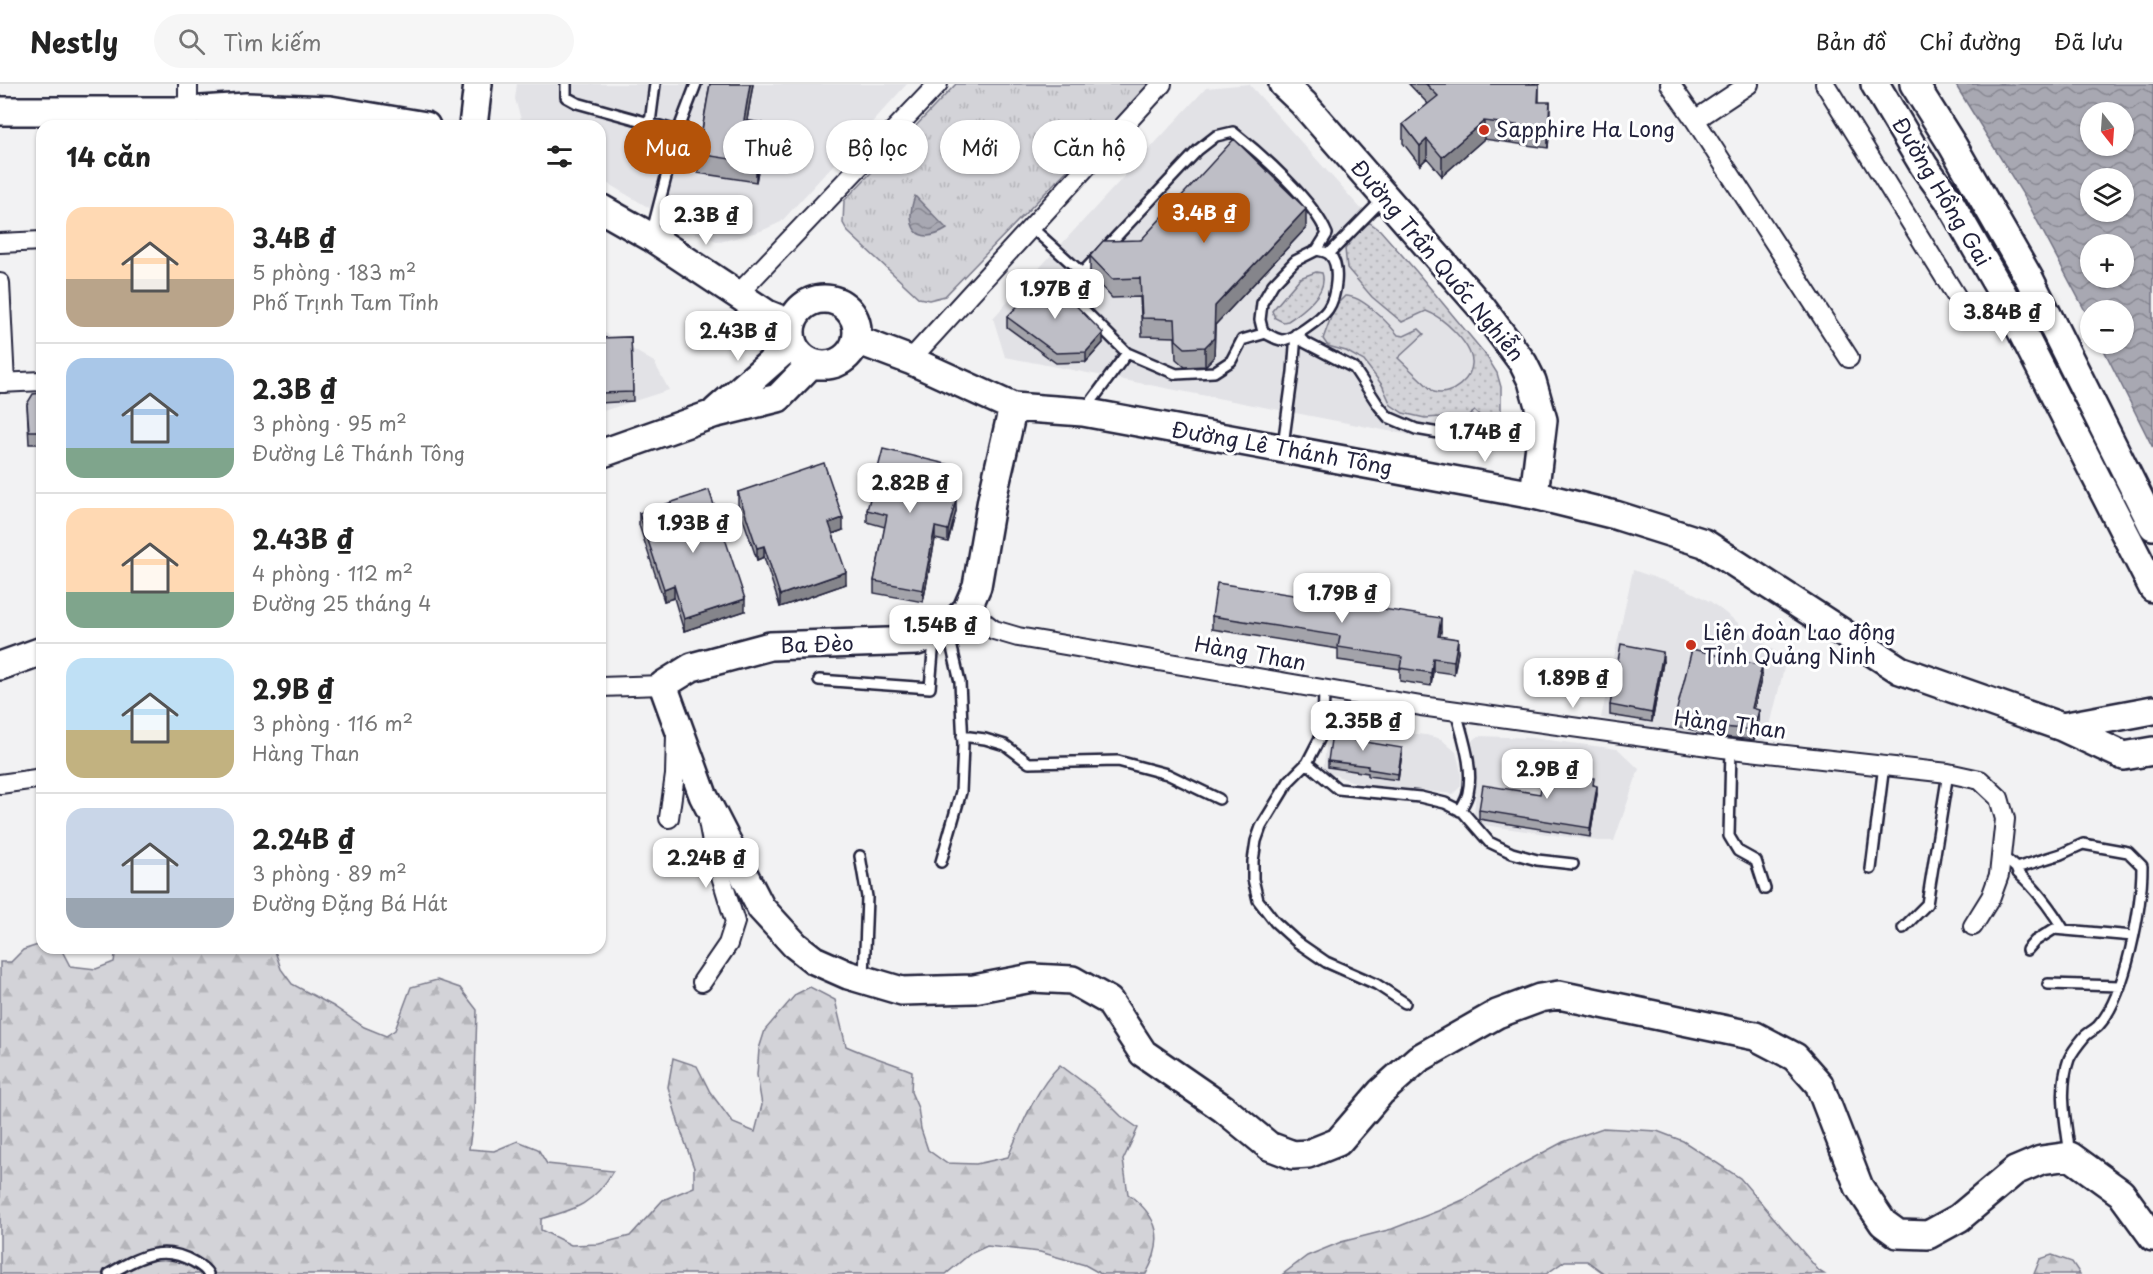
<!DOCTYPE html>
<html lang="vi">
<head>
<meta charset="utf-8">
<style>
  :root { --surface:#fff; --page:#f6f6f6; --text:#222; --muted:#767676; --line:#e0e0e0; --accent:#b45309 }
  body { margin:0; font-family:"Playpen Sans",sans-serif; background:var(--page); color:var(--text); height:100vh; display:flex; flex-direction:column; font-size:22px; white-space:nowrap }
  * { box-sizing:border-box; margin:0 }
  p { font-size:20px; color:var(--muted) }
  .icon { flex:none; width:33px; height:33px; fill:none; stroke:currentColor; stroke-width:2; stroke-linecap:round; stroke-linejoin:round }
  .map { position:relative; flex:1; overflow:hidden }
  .drawer { position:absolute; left:36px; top:36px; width:570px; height:834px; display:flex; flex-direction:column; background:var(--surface); border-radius:18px; box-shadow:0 2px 4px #0004 }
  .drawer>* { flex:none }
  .hud { position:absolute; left:624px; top:36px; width:570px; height:54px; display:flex; gap:12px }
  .needle { width:39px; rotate:163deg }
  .controls { position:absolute; left:2080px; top:18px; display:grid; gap:12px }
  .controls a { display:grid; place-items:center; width:54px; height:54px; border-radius:50%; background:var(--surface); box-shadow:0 2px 4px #0004; font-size:30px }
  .price { position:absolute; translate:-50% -51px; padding:0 14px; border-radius:12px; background:#fff; color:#222; font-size:20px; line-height:39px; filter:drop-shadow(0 2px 3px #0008) }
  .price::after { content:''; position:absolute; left:50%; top:36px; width:18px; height:14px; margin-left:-9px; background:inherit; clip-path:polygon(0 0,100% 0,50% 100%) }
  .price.on { background:var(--accent); color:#fff }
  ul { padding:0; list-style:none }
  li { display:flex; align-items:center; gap:18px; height:150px; padding:0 30px }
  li+li { border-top:2px solid var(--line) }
  li span { display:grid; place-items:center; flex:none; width:168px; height:120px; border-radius:18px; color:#555 }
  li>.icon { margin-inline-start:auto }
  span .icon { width:72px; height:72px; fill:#fffc; stroke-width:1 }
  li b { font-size:26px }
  h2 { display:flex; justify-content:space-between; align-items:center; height:72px; padding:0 30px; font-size:26px }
  .chip { padding:0 21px; border-radius:27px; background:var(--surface); box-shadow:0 2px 4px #0004; font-size:21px; line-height:54px }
  .chip.on { background:var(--accent); color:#fff }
  header { display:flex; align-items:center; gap:36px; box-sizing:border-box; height:84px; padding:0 30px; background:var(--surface); border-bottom:2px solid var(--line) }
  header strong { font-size:28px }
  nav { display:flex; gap:33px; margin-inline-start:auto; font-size:21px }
  .search { width:420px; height:54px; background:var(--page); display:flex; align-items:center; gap:15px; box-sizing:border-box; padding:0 21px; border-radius:33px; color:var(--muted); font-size:22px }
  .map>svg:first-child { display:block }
  .built { fill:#e2e2e6 }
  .grass { fill:url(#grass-dots); stroke:#7a7a8a; stroke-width:1.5 }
  .forest { fill:url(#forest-firs); stroke:#7a7a8a; stroke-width:1.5 }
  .park { fill:url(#park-tufts); stroke:#7a7a8a; stroke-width:1.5 }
  .water { fill:url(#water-waves); stroke:#727282; stroke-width:1.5; fill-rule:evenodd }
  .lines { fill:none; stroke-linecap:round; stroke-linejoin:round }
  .lane-casing { stroke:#22223b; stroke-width:14 }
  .street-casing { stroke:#22223b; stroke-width:22 }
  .secondary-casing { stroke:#22223b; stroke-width:32 }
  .lane { stroke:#fff; stroke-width:9 }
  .street { stroke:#fff; stroke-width:18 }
  .secondary { stroke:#fff; stroke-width:27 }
  .wall { fill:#a3a3aa; stroke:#22223b; stroke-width:1.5 }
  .shaded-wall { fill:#85858b; stroke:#22223b; stroke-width:1.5 }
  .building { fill:#bebec6; stroke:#22223b; stroke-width:1.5 }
  .poi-dot { fill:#c8321e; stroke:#fff; stroke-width:2 }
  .labels { text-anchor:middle; stroke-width:6; stroke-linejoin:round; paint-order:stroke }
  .poi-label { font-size:21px; fill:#22223b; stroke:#fff; text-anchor:start }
  .street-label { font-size:21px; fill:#22223b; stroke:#fff }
</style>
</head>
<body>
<header>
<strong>Nestly</strong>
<div class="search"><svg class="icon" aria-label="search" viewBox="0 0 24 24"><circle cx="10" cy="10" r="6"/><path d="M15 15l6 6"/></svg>Tìm kiếm</div>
<nav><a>Bản đồ</a><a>Chỉ đường</a><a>Đã lưu</a></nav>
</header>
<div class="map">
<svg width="2153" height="1190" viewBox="0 0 2153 1190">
  <defs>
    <pattern id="grass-dots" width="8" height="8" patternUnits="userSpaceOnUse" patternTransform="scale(1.5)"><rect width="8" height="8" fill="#d3d3d8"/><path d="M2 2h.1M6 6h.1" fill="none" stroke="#b5b5ba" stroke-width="1.8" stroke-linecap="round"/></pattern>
    <pattern id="forest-firs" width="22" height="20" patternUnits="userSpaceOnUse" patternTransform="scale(1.5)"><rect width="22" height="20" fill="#d3d3d8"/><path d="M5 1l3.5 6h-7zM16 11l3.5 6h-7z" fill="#b5b5ba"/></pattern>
    <pattern id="park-tufts" width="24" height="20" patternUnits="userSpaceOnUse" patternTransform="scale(1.5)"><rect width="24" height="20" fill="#d3d3d8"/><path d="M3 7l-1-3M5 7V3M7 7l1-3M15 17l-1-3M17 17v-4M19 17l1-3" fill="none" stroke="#b5b5ba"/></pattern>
    <pattern id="water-waves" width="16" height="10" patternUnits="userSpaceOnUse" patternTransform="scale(1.5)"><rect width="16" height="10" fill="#a8a8b2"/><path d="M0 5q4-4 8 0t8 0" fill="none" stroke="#888892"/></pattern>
  </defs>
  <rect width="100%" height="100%" fill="#f2f2f3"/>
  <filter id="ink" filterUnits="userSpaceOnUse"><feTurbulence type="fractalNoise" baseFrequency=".0167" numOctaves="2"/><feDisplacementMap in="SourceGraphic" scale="12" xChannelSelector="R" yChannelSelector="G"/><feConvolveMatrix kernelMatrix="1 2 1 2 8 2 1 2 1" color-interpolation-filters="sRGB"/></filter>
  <g filter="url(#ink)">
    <path class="built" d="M517,0H907L781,138L761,147L720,158L687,146L600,95V42H525L522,39L515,15Z
      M1249,0L1380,146L1485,270L1497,289L1501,303V338L1486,354L1461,361L1005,273L993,234L1206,4Z
      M600,246L654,278L669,306L600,328Z
      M1633,486L1684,504L1711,518L1786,576L1765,662L1713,657L1601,634Z
      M1329,640L1426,651L1441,655L1456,668L1461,688V702L1453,710L1357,699L1323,687Z
      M1479,652L1533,654L1618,665L1639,685L1614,757H1598L1484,741L1474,733L1477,688L1472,657Z"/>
    <path class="grass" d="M1370,139L1380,146L1416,187L1485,270L1497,289L1501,303V338L1495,346L1475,327L1457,340L1442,333L1425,334L1403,329L1391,321L1382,301L1364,277L1346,267L1328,262L1323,255L1335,222L1345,212C1362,211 1387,238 1398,251L1404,252L1419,245L1424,250L1398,274L1434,308C1450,314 1474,294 1472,277C1470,259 1443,233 1426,227L1402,238L1372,213L1347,184L1345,165L1364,141Z
      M1316,188L1322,189C1329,208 1302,228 1288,237L1283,238L1275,234L1272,227L1300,194Z"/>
    <path class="forest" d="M41,860L42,864L61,865L70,882L96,885L114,878L116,864H274L281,885L292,900L333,922L364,943L386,952L395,946L411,903L437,896L460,904L477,926L474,1026L469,1065L494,1067L518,1057L538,1065L547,1080L613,1087C594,1120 576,1125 541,1135V1146L571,1161L599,1160L630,1152L663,1116L694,1103V1084L680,1044L668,1003L673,974L697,982L710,1008L733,1039L755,1048L762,1021L757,991L759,965L765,946L796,910L810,903L835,916L846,962C868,972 890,978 912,987L911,1008L918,1024L921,1045L928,1066L946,1079L976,1080L1008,1073C1022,1041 1035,1006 1060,981L1099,1010L1121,1032L1138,1044L1123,1076L1128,1110C1159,1133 1165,1155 1146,1190H1101L1085,1181L1040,1168L987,1162L970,1170L946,1190H0V878H11L23,866Z
      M1603,1044L1657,1047L1683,1057L1740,1094L1819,1187L1824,1190H1605L1587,1177H1565L1546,1190H1283L1307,1172L1341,1158L1392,1145L1438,1127L1465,1115L1522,1080L1563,1058Z
      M2052,1171L2072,1178L2080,1190H2034L2040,1175Z"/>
    <path class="park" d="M956,0H1151L945,212L929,216L919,214L848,148L843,139L844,117Z"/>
    <path class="water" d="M1955,0H2153V364L2101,260H2124V226H2091V238L2024,112ZM2091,28H2124V62H2091ZM2091,94H2124V128H2091ZM2091,160H2124V194H2091Z
      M915,112L947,145C916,164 904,141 915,112Z"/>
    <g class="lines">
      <defs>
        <path id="lane" d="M566,0V13L577,19L678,47
          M650,39L655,0
          M1031,143L1082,189
          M651,151L678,47L696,0
          M1329,170L1384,114
          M1266,249L1242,256L1231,277L1214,288L1176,290L1127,269L1073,215L1068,207L1082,189L1198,66L1216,52L1233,48C1261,70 1314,117 1327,150L1317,166L1295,177L1273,200L1262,219L1260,236L1263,248C1268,250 1275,255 1281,256C1291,257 1322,234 1328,225C1336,213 1341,182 1330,171C1327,168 1322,167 1317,166
          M1296,250L1304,258L1354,284L1379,322L1388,333L1416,345L1439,349L1460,348L1479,342
          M1085,326L1127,269
          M1283,361L1293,288L1296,250
          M819,596L930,604L934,556
          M1324,606L1323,648L1307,679L1289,697L1261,743L1256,757L1253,777V795L1258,816L1275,838L1297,858L1326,878L1376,900L1405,919
          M1456,627C1462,652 1474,683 1468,709C1467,715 1463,721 1460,727
          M962,652L985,655L1005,661L1029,679L1118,677L1167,690L1219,715
          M1731,665L1729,752L1738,767L1756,777L1765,805
          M1307,679L1338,705L1420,713L1445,719L1463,728L1489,758L1512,769L1537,776L1573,780
          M2001,771L2016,784L2061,770L2083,760L2128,768L2142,782C2142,822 2126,911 2099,941C2096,945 2089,948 2085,952C2080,958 2072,968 2069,975C2058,1006 2066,1039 2070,1071
          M860,772L867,813L864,893
          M941,778L961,708L963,661L960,598L948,547
          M2016,784L2018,789C2037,805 2051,825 2064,846
          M1871,785L1884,681
          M1903,844L1927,820L1948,689
          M2027,866L2035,857L2054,845L2133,852
          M2048,900L2120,902
          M109,1190C137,1174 162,1159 194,1178C199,1181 205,1184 208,1190"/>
        <path id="street" d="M188,0V42
          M1670,0L1695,36L1849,274
          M1825,0L1958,215
          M1695,36L1749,0
          M0,159L42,157
          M0,199L5,299
          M738,210L938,0
          M910,276L1162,0
          M0,299L42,297
          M967,525L994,546L1018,553L1421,622L1723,664L1948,689L1980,696L1999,714L2005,735L1999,791L1991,813L1973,842
          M600,603L663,601
          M0,700L36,695L42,692
          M669,734L675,691L676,651
          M702,898L728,860L735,838L714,769L708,737"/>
        <path id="secondary" d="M1283,0L1303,19L1482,224L1523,279L1532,297L1543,336L1534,411
          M1875,0L1924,82L1948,115L2002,209L2153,504
          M1914,0L1953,62L2030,196L2153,442
          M0,27H187L246,23L330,26L426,42
          M473,42L478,0
          M600,124L651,153L767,230L792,240
          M791 248a33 33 0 1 1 66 0a33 33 0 1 1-66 0Z
          M857,256L910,276L1013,323L1083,328L1534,411L1615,431L1704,459L1900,586L2062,643L2124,672L2153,667
          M1013,323L992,415L977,502L967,525L948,545L917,557L770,562L692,583L663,601L703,711L761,824L795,861L814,876L848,891L902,907L974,905L1032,894L1072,896L1109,917L1143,969L1224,1025L1269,1062L1293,1071L1308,1070L1338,1058L1381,1008L1418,975L1497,930L1540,914L1559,911L1755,952L1795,973L1819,1000L1859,1103L1883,1139L1898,1150L1928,1151L1959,1134L2015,1087L2041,1076L2070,1072L2121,1109L2153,1153
          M716,327L793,259
          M600,370L713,330L778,314L812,279
          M0,582L42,567
          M2062,643L2153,626"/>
      </defs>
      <use href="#lane" class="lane-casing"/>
      <use href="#street" class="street-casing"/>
      <use href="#secondary" class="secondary-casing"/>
      <use href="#lane" class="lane"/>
      <use href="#street" class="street"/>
      <use href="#secondary" class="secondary"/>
    </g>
    <path class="wall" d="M710,0H753L747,36L763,58L756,98L698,89V70Z
      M1409,0H1539V18L1550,37L1548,64L1484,55L1442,92L1427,74L1420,81L1403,59V40L1428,20Z
      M1306,144L1215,241L1214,273L1205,282L1185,283L1176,275L1175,253L1142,252L1140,213L1112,214L1090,190V172L1141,156Z
      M1007,233L1103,259L1086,278L1056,279L1007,243Z
      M631,253L633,317L600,319V254Z
      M42,309V360H29L27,320Z
      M959,395L954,414L956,427L948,458L935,455L923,518L874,509V497L885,443L867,438V426Z
      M738,408L843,446L833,450L846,500L780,523L764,473L757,476L738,420Z
      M639,429L745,527L684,547L674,514L664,517L639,441Z
      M1212,532L1441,547L1440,553L1458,568L1454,590L1433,587L1431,602L1400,597V585L1338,576V565L1212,545Z
      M1663,578L1652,638L1610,631V621Z
      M1762,591L1754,625L1759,636L1754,656L1723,653L1675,642V633Z
      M1355,651V656L1402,670L1398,696L1368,692V689L1328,683V677Z
      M1594,701L1597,710L1590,753L1479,735V726L1540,710Z"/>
    <path class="shaded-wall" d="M750,0H753L744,54V36Z
      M1550,18V37L1548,64V45Z
      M1484,37V55L1442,92V73Z
      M763,39V58L756,98V79Z
      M1427,55V74L1420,81V62Z
      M1306,125V144L1215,241L1214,273L1205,282V263L1215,222Z
      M1103,249V259L1086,278V268Z
      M959,383V395L951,425V413Z
      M956,415V427L948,458V446Z
      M843,434V446L829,451V439Z
      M935,443V455L923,518V506Z
      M764,462V473L757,476V464Z
      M846,488V500L780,523V511Z
      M674,501V514L664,517V505Z
      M745,515V527L684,547V535Z
      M1441,534V547L1438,565V552Z
      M1458,555V568L1454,590V577Z
      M1663,568V578L1652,638V629Z
      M1433,574V587L1431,602V589Z
      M1762,582V591L1752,634V624Z
      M1759,626V636L1754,656V646Z
      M1402,664V670L1398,696V690Z
      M1597,702V710L1590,753V744Z"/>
    <path class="building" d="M710,0H750L744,36L763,39L756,79L698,70Z
      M1426,0H1539L1538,18H1550L1548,45L1484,37L1442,73L1427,55L1420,62L1403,40L1438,12Z
      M1234,55L1306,125L1215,222L1214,254L1205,263L1185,264L1176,256L1175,235L1142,234L1140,194L1112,195L1090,172L1103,157L1141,156Z
      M1047,192L1103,249L1086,268L1056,269L1007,233Z
      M631,253L633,308L600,309V254Z
      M42,309V347H29L27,320L33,310Z
      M883,365L959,383L951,413L956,415L948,446L935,443L923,506L874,497L887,431L867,426Z
      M824,379L843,434L829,439L846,488L780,511L764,462L757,464L738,408Z
      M709,406L745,515L684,535L674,501L664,505L639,429Z
      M1217,499L1441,534L1438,552L1458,555L1454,577L1433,574L1431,589L1400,584L1402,573L1338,563L1340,552L1212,532Z
      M1621,560L1663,568L1652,629L1610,621Z
      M1692,565L1762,582L1752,624L1759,626L1754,646L1723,643L1675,633Z
      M1333,642L1355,645L1354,656L1402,664L1398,690L1368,685V682L1328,677Z
      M1544,686L1594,694L1593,701L1597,702L1590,744L1479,726L1483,701L1540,710Z"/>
  </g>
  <g class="poi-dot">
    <circle cx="1484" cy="46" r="6"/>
    <circle cx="1691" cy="561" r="6"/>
  </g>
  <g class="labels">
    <g class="poi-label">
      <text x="1496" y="53">Sapphire Ha Long</text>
      <text x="1703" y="556">Liên đoàn Lao động<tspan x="1703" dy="24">Tỉnh Quảng Ninh</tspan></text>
    </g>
    <g class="street-label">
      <text transform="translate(1941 108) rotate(59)" y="7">Đường Hồng Gai</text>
      <text transform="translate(1437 177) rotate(50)" y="7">Đường Trần Quốc Nghiễn</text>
      <text transform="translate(1282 365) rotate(10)" y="7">Đường Lê Thánh Tông</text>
      <text transform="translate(817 561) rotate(-2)" y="7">Ba Đèo</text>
      <text transform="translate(1250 570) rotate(10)" y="7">Hàng Than</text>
      <text transform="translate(1730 641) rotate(7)" y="7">Hàng Than</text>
    </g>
  </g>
</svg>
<div class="controls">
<a><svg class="needle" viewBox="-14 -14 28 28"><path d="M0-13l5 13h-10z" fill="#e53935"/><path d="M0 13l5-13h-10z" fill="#767676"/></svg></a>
<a><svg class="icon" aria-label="layers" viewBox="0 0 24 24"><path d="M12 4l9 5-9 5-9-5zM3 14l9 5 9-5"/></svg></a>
<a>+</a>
<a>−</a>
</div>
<b class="price on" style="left:1204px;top:160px">3.4B ₫</b>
<b class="price" style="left:706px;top:162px">2.3B ₫</b>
<b class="price" style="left:1055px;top:236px">1.97B ₫</b>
<b class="price" style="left:2002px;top:259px">3.84B ₫</b>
<b class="price" style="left:738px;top:278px">2.43B ₫</b>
<b class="price" style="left:1485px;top:379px">1.74B ₫</b>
<b class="price" style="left:910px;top:430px">2.82B ₫</b>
<b class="price" style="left:693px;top:470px">1.93B ₫</b>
<b class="price" style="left:1342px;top:540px">1.79B ₫</b>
<b class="price" style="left:940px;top:572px">1.54B ₫</b>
<b class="price" style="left:1573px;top:625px">1.89B ₫</b>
<b class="price" style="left:1363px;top:668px">2.35B ₫</b>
<b class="price" style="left:1547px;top:716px">2.9B ₫</b>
<b class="price" style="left:706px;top:805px">2.24B ₫</b>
<div class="hud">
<a class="chip on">Mua</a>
<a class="chip">Thuê</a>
<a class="chip">Bộ lọc</a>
<a class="chip">Mới</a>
<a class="chip">Căn hộ</a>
</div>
<section class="drawer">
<h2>14 căn<svg class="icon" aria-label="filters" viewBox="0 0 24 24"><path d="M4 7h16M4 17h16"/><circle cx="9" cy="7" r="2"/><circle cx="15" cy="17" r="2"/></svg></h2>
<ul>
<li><span style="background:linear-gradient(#ffd9b3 60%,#b9a48a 0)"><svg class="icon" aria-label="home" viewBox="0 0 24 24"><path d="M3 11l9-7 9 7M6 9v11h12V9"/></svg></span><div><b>3.4B ₫</b><p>5 phòng · 183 m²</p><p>Phố Trịnh Tam Tỉnh</p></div></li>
<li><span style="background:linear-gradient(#a9c7e8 75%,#7fa58c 0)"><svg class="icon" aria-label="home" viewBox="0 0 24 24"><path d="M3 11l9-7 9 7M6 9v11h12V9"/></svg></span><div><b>2.3B ₫</b><p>3 phòng · 95 m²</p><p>Đường Lê Thánh Tông</p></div></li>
<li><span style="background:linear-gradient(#ffd9b3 70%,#7fa58c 0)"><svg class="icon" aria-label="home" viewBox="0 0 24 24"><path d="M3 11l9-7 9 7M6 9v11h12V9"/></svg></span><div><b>2.43B ₫</b><p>4 phòng · 112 m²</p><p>Đường 25 tháng 4</p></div></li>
<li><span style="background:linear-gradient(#bfe0f5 60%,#c2b280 0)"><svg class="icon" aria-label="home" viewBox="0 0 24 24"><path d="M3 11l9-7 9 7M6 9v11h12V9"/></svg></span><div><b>2.9B ₫</b><p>3 phòng · 116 m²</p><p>Hàng Than</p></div></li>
<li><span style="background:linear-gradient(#c9d6e8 75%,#9aa5b1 0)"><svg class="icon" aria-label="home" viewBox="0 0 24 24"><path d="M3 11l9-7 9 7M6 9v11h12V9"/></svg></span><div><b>2.24B ₫</b><p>3 phòng · 89 m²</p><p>Đường Đặng Bá Hát</p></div></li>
</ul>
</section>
</div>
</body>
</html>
